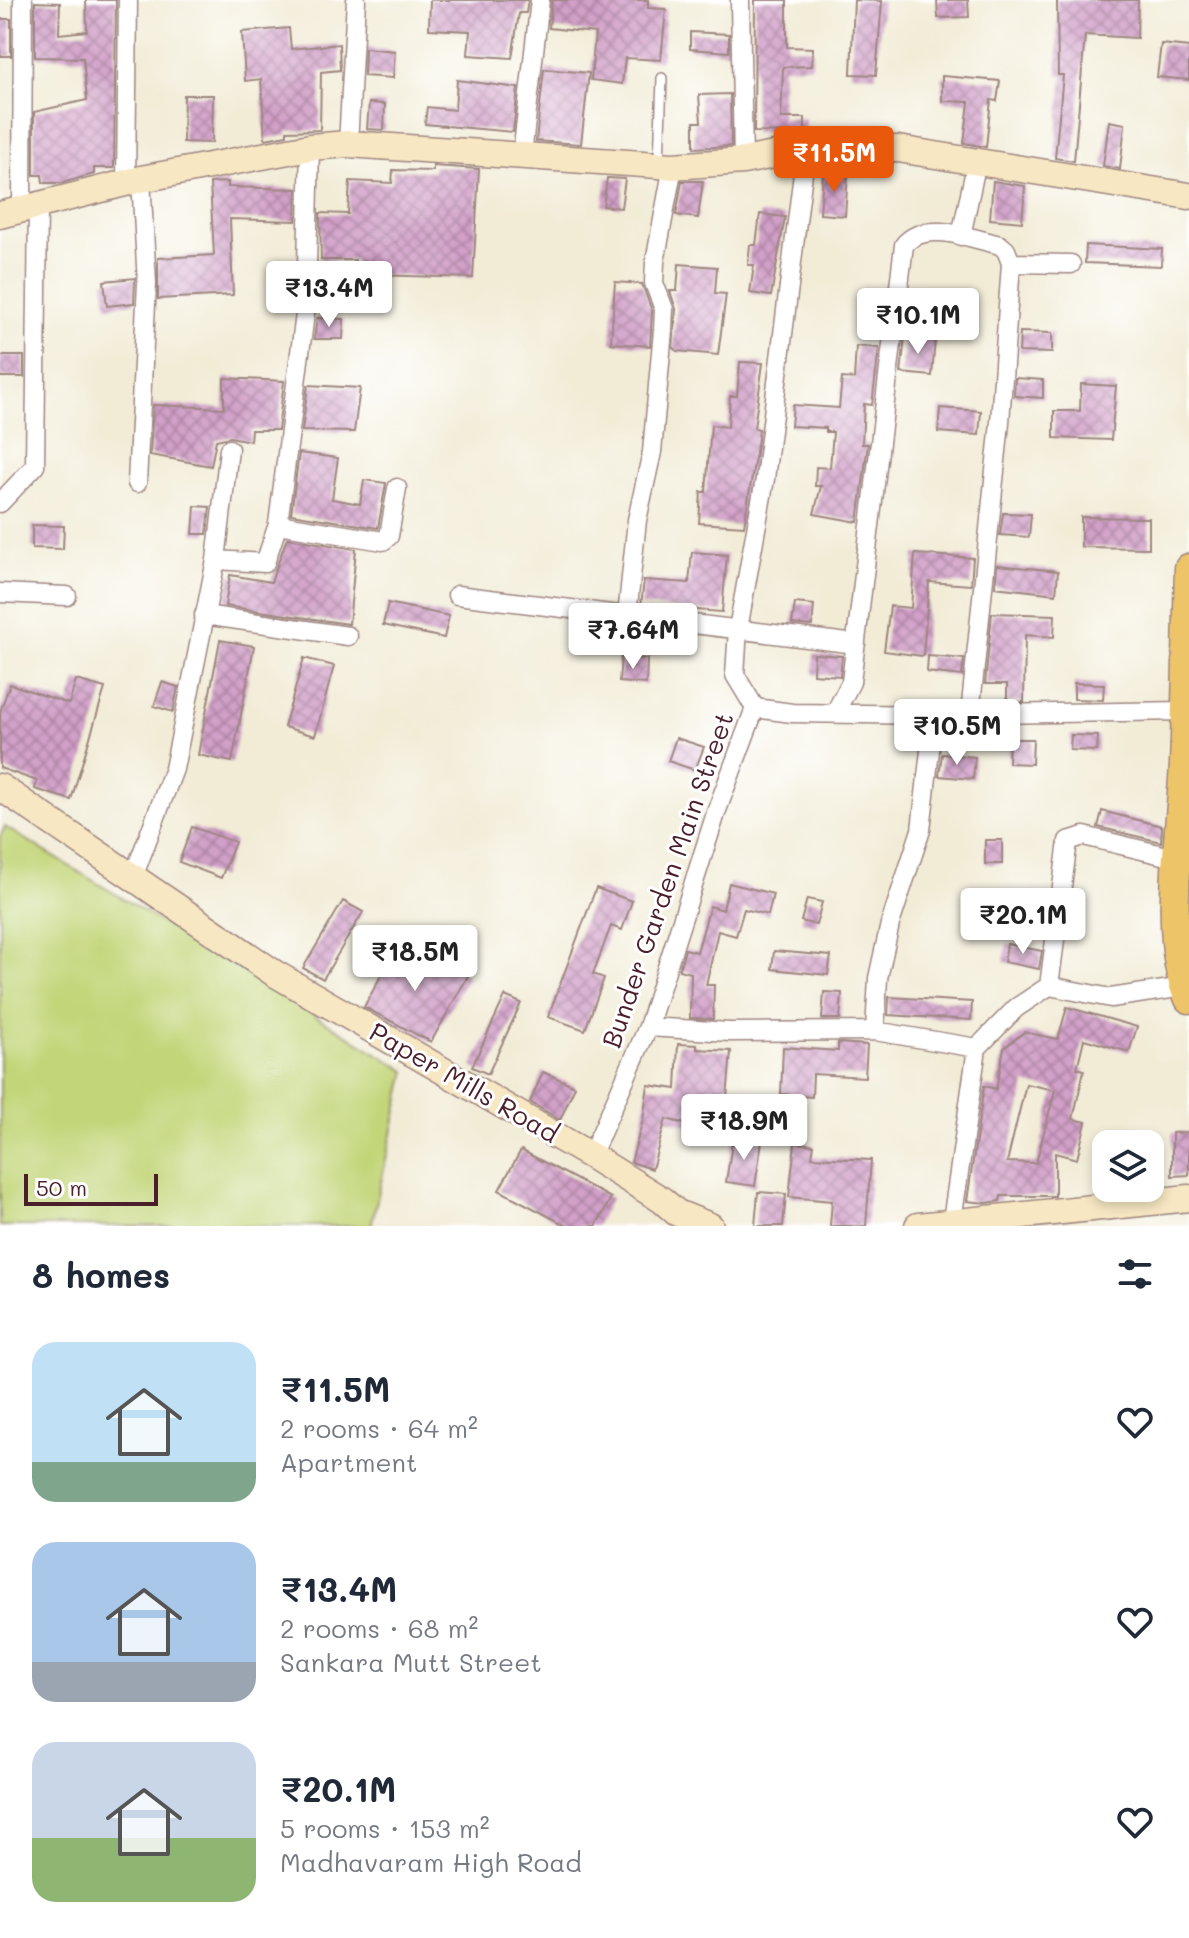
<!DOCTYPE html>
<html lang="en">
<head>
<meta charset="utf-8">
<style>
  :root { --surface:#fff; --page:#f2f2f3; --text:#1f2937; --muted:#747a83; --accent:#ea580c }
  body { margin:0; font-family:Mali,sans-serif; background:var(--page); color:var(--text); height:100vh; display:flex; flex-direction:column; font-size:30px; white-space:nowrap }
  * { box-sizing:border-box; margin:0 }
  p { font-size:26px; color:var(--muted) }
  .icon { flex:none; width:44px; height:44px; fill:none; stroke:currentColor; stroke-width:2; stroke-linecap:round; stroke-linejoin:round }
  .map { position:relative; height:1226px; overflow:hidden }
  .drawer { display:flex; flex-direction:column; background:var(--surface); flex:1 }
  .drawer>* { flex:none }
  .buttons { position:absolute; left:1092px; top:1130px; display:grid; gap:16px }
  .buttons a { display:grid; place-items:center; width:72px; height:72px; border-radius:16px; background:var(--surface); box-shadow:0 4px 12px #0003; font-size:40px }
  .scale { position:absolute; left:24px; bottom:20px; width:134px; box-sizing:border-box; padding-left:8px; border:4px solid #4a1f2b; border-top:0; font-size:22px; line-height:28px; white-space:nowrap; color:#4a1f2b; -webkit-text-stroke:6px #fff; paint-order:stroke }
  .price { position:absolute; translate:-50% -68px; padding:0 18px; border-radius:8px; background:#fff; color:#222; font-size:26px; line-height:52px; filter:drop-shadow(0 2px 4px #0008) }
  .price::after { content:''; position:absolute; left:50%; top:48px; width:24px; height:18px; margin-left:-12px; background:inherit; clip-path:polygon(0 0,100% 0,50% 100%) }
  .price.selected { background:var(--accent); color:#fff }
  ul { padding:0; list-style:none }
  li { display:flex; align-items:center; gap:24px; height:200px; padding:0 32px }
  li span { display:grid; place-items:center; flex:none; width:224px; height:160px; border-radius:24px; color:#555 }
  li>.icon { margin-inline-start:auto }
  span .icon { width:96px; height:96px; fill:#fffc; stroke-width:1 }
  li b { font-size:34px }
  h2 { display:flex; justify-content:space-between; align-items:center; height:96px; padding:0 32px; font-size:34px }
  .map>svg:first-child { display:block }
  .pitch { fill:#c2d578; stroke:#867a52; stroke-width:2 }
  .building { fill:url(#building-cross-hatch); fill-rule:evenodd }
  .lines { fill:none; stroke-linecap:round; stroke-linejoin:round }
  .lane-casing { stroke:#9e8681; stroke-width:12 }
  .street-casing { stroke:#9e8681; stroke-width:21 }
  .secondary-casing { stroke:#9e8681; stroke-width:29 }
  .primary-casing { stroke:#9e8681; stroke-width:31 }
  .lane { stroke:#fff; stroke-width:9 }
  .street { stroke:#fff; stroke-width:18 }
  .secondary { stroke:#f8e7c3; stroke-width:26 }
  .primary { stroke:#eec469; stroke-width:28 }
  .labels { text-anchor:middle; stroke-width:6; stroke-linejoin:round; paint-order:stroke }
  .street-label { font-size:26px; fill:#4a1f2b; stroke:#fff }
</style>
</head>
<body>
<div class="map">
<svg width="1189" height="1226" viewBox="0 0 1189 1226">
  <defs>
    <pattern id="building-cross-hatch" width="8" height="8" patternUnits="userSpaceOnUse" patternTransform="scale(2)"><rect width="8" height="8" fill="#d2a0c9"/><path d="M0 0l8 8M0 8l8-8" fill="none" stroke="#ac82a3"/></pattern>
  </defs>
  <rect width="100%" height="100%" fill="#fff"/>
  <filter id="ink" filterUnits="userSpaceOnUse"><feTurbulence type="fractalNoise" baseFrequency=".0125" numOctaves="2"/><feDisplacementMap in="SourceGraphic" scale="16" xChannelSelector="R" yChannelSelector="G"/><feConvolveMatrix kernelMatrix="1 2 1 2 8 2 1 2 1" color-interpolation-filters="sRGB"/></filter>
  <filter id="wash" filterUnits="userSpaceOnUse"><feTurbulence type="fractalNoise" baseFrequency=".006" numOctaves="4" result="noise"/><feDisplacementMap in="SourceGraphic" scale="32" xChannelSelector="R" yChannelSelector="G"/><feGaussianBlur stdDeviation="1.8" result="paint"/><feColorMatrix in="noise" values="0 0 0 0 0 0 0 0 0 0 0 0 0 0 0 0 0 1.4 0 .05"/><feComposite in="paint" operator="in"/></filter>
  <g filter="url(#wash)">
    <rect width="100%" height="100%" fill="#f2ecd7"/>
    <path class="pitch" d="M5,827L406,1071L371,1226H0V836Z"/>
    <g id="blocks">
      <path class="building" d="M86,0H116L114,168H94V174L62,183H43L42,175H34V112L87,100L83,58L35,57V2L60,3L59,34L87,31Z
        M430,0H528L526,13H519L512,58L468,55L470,31L429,29Z
        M552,0H648V8L666,9L661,60L625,58L622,84L591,80L595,33L549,28Z
        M755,0H787V47L813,48L812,66L783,67L781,118H805V133L754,132Z
        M854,0L882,1L876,75L851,74Z
        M937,0H968L969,17L938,18Z
        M1057,0H1138L1137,38L1085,35L1074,161L1055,158L1063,75H1058Z
        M0,19H11V56H0Z
        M289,28L291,49L339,44L340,70L321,72L320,130L287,131V135L265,139L261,79L245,81L242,32Z
        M690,32L729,34V52L690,49Z
        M1161,44L1189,47V80L1157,77Z
        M365,48L395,51L393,78L364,76Z
        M544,69L589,73L581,144L536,141Z
        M942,76L1000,81L997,101L991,100L986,147L964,143L969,102L942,101Z
        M457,80L518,88L513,132L425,124L427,107L455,110Z
        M730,94L731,146L694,148V122H701L699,95Z
        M184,95H213L212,143L183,142Z
        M369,103L385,104L384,130L367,129Z
        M1109,121L1125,124L1120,169L1103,166Z
        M433,166L479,169L473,278L375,275V287L354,286L355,260H321L320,213L348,214L350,181L392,183L393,170L433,171Z
        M823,173L848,175L845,216L820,214Z
        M607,178L625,179L621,208L603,206Z
        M682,181H703L698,218L676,215Z
        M993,181L1025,186L1022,222L990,219Z
        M228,182V187L297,189L296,221L230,219L233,295L158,299V258L214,255L210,183Z
        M760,214L785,217L771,296L750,293L754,265H748L750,245H756Z
        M1086,245L1162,249L1161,266L1085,263Z
        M679,264L717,267L715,293L726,294L718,355L677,351L673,348L676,309L670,291H677Z
        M135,278L134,303L107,306L104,281Z
        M615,282L642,284L652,311L650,346L611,343Z
        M317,318L344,319L343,339H314Z
        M1020,332L1052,333V353L1019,352Z
        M905,337L935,339L932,376L901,373Z
        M856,346L879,348L872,405L864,404L862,444H868L858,522L814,514L821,486H815L816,467L830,468L833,432H826V428L791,426L793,405L839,408L842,378L854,379Z
        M0,356H24V377H0Z
        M740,362L763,363L754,428L759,429L758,439L744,526L699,523L701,492H706L711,425L728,427L730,396H737Z
        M224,378L284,381L278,430H251L250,441L230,437L216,440L211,466L150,455L153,405L224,408Z
        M1015,378L1043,380V398L1014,396Z
        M1081,384L1116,386L1111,440L1054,438V411H1080Z
        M308,385L360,388L354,432L302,431Z
        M940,408L981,411L979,435L938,432Z
        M299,453L338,458L332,499L360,504L364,480L386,483L378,528L291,514Z
        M195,506L210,507L207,534H193Z
        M1003,513L1031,514L1029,537L1000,535Z
        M1081,517L1149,518V548L1081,547Z
        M32,525L64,526L63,549L32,548Z
        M287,538L356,549L349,624L225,606L230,575L271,582Z
        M692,552L727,555L722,612L641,606L644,580L689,583Z
        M915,554L973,558L971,585L929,582L923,656L884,651L890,606L911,608Z
        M997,565L1058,571L1056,594L995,587Z
        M388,603L449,616L444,638L383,625Z
        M795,603L814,605L812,626L792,624Z
        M992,613L1055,615L1054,637L1025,635L1024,702H1007V684H985Z
        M596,626L618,628L617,652L594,650Z
        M220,640L254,646L232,762L198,755Z
        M814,654L842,656L840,676L813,674Z
        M928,656L964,659L962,676L927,672Z
        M621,657L647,659L646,684L619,682Z
        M304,658L334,666L315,736L284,727Z
        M76,680L105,688L71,800L35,789L37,781L0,768V712L10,684L69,704Z
        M162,682L178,687L173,712L154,706Z
        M1074,683L1104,684L1103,700L1074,699Z
        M1071,735L1098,736L1097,751L1070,750Z
        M676,738L704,747L695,770L668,761Z
        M1009,739H1033L1032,764L1008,763Z
        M942,754L975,757L973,779L939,776Z
        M1102,811L1162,826L1161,842L1098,827Z
        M192,827L235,842L221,878L179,862Z
        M985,840H1002V864H985Z
        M729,883L773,894L768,915L744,909L736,936L718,931L706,985H714L713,1019L690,1018L691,973L679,970L685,949L697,952L710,906L723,910Z
        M596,888L632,901L622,930L611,926L593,974L604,978L585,1030L548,1017Z
        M807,899L822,902L816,925L801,921Z
        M343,901L363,912L323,979L303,968Z
        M402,937L416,945L409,956L437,971L442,962L468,976L431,1042L364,1007Z
        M1007,944L1042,951L1039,969L1004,962Z
        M774,951L831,956L828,975L772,969Z
        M824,992L842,993L840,1019H822Z
        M505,996L521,1003L488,1074L472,1067Z
        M889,997L972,1002L971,1020L888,1015Z
        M1067,1007L1137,1027L1129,1052L1084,1039L1077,1068L1084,1070L1073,1119L1086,1122L1077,1159L1055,1153V1196H1001L1000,1201L986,1203L967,1201L984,1086L996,1089L1004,1048L1024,1032L1058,1039ZM1026,1084L1055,1090L1036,1163L1007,1162Z
        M838,1043L867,1045L865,1077L813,1074L812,1097L781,1094L783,1047L838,1051Z
        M678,1044L697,1045V1049L731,1051L724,1134L666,1119L652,1169L631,1162L643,1120L648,1085L676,1089Z
        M543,1072L575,1086L560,1120L530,1102Z
        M1189,1132V1175L1172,1176V1133Z
        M733,1137L762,1141L755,1186L726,1182Z
        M795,1143L814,1145L812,1157L871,1160L866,1226H830L832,1201L789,1197Z
        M521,1150L611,1198L596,1226H567L499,1190Z
        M758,1192L786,1194L783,1226H755Z"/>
    </g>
  </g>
  <g filter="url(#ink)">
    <use href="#blocks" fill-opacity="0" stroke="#9e8681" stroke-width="2"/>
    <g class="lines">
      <defs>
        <path id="lane" d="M659,163L662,78"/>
        <path id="street" d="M740,0L743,161
          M348,144L356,0
          M522,155L540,0
          M126,183L128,0
          M22,208L23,0
          M961,236L977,161
          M1011,263L1071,264
          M137,483L147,283L141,179
          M0,503L35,466L38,205
          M278,524L383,541L389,536L397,488
          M216,560L229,449
          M0,593L67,596
          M457,595L856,644
          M204,615L348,636
          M627,616L637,520L652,452L663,330L664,309L654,283L655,262L673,166
          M755,708L735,675L738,629L765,479L806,149
          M836,711L851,682L904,245C924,219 973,239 1000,245L1006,250L1011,263L1000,422L970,715
          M132,880L174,769L216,560L265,563L278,524L306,306L310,147
          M1049,986L1068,841L1084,836L1179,859
          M648,1027L730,1032L875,1031L977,1048
          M875,1031L878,978L890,924L921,830L934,715
          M591,1156L648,1027L717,810L755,708L792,713L934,715L1186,711
          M952,1221L977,1048L1016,1008L1049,986L1111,998L1184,987"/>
        <path id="secondary" d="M0,215L141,179L310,147L348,144L673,166L743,161L806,149H898L1189,196
          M0,787L274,973L591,1156L662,1200L677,1213L710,1226
          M918,1226L1189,1198"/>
        <path id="primary" d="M1189,568C1187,633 1187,698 1184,763C1181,829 1162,940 1189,999"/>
      </defs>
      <use href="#lane" class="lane-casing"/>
      <use href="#street" class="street-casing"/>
      <use href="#secondary" class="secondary-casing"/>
      <use href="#primary" class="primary-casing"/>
      <use href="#lane" class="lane"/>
      <use href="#street" class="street"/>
      <use href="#secondary" class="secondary"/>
      <use href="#primary" class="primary"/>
    </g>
  </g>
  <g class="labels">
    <g class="street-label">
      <text transform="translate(668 880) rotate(-71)" y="9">Bunder Garden Main Street</text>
      <text transform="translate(464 1083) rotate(30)" y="9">Paper Mills Road</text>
    </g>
  </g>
</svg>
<div class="buttons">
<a><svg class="icon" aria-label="layers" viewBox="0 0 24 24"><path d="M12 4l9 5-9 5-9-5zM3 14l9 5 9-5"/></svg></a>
</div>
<div class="scale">50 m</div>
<b class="price selected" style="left:834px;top:194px">₹11.5M</b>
<b class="price" style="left:329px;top:329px">₹13.4M</b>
<b class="price" style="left:918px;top:356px">₹10.1M</b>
<b class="price" style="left:633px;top:671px">₹7.64M</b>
<b class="price" style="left:957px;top:767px">₹10.5M</b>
<b class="price" style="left:1023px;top:956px">₹20.1M</b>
<b class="price" style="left:415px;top:993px">₹18.5M</b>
<b class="price" style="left:744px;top:1162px">₹18.9M</b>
</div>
<section class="drawer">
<h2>8 homes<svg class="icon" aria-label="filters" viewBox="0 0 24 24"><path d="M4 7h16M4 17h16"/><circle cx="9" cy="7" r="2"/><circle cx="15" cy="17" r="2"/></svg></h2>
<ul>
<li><span style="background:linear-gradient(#bfe0f5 75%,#7fa58c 0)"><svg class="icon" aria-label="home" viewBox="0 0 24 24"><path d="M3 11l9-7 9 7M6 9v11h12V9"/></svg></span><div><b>₹11.5M</b><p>2 rooms · 64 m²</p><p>Apartment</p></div><svg class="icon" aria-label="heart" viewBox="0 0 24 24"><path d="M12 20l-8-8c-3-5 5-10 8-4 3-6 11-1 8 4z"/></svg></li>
<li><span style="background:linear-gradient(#a9c7e8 75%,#9aa5b1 0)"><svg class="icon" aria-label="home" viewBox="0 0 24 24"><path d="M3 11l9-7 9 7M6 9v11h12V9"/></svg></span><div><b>₹13.4M</b><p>2 rooms · 68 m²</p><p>Sankara Mutt Street</p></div><svg class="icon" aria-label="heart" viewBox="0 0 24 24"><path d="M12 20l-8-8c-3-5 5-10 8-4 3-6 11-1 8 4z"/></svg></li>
<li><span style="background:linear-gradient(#c9d6e8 60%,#8fb573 0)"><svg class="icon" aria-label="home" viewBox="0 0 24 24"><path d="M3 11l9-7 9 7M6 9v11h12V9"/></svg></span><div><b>₹20.1M</b><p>5 rooms · 153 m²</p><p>Madhavaram High Road</p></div><svg class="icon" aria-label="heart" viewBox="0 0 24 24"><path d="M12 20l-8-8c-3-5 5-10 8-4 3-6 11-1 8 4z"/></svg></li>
</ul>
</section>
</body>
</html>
